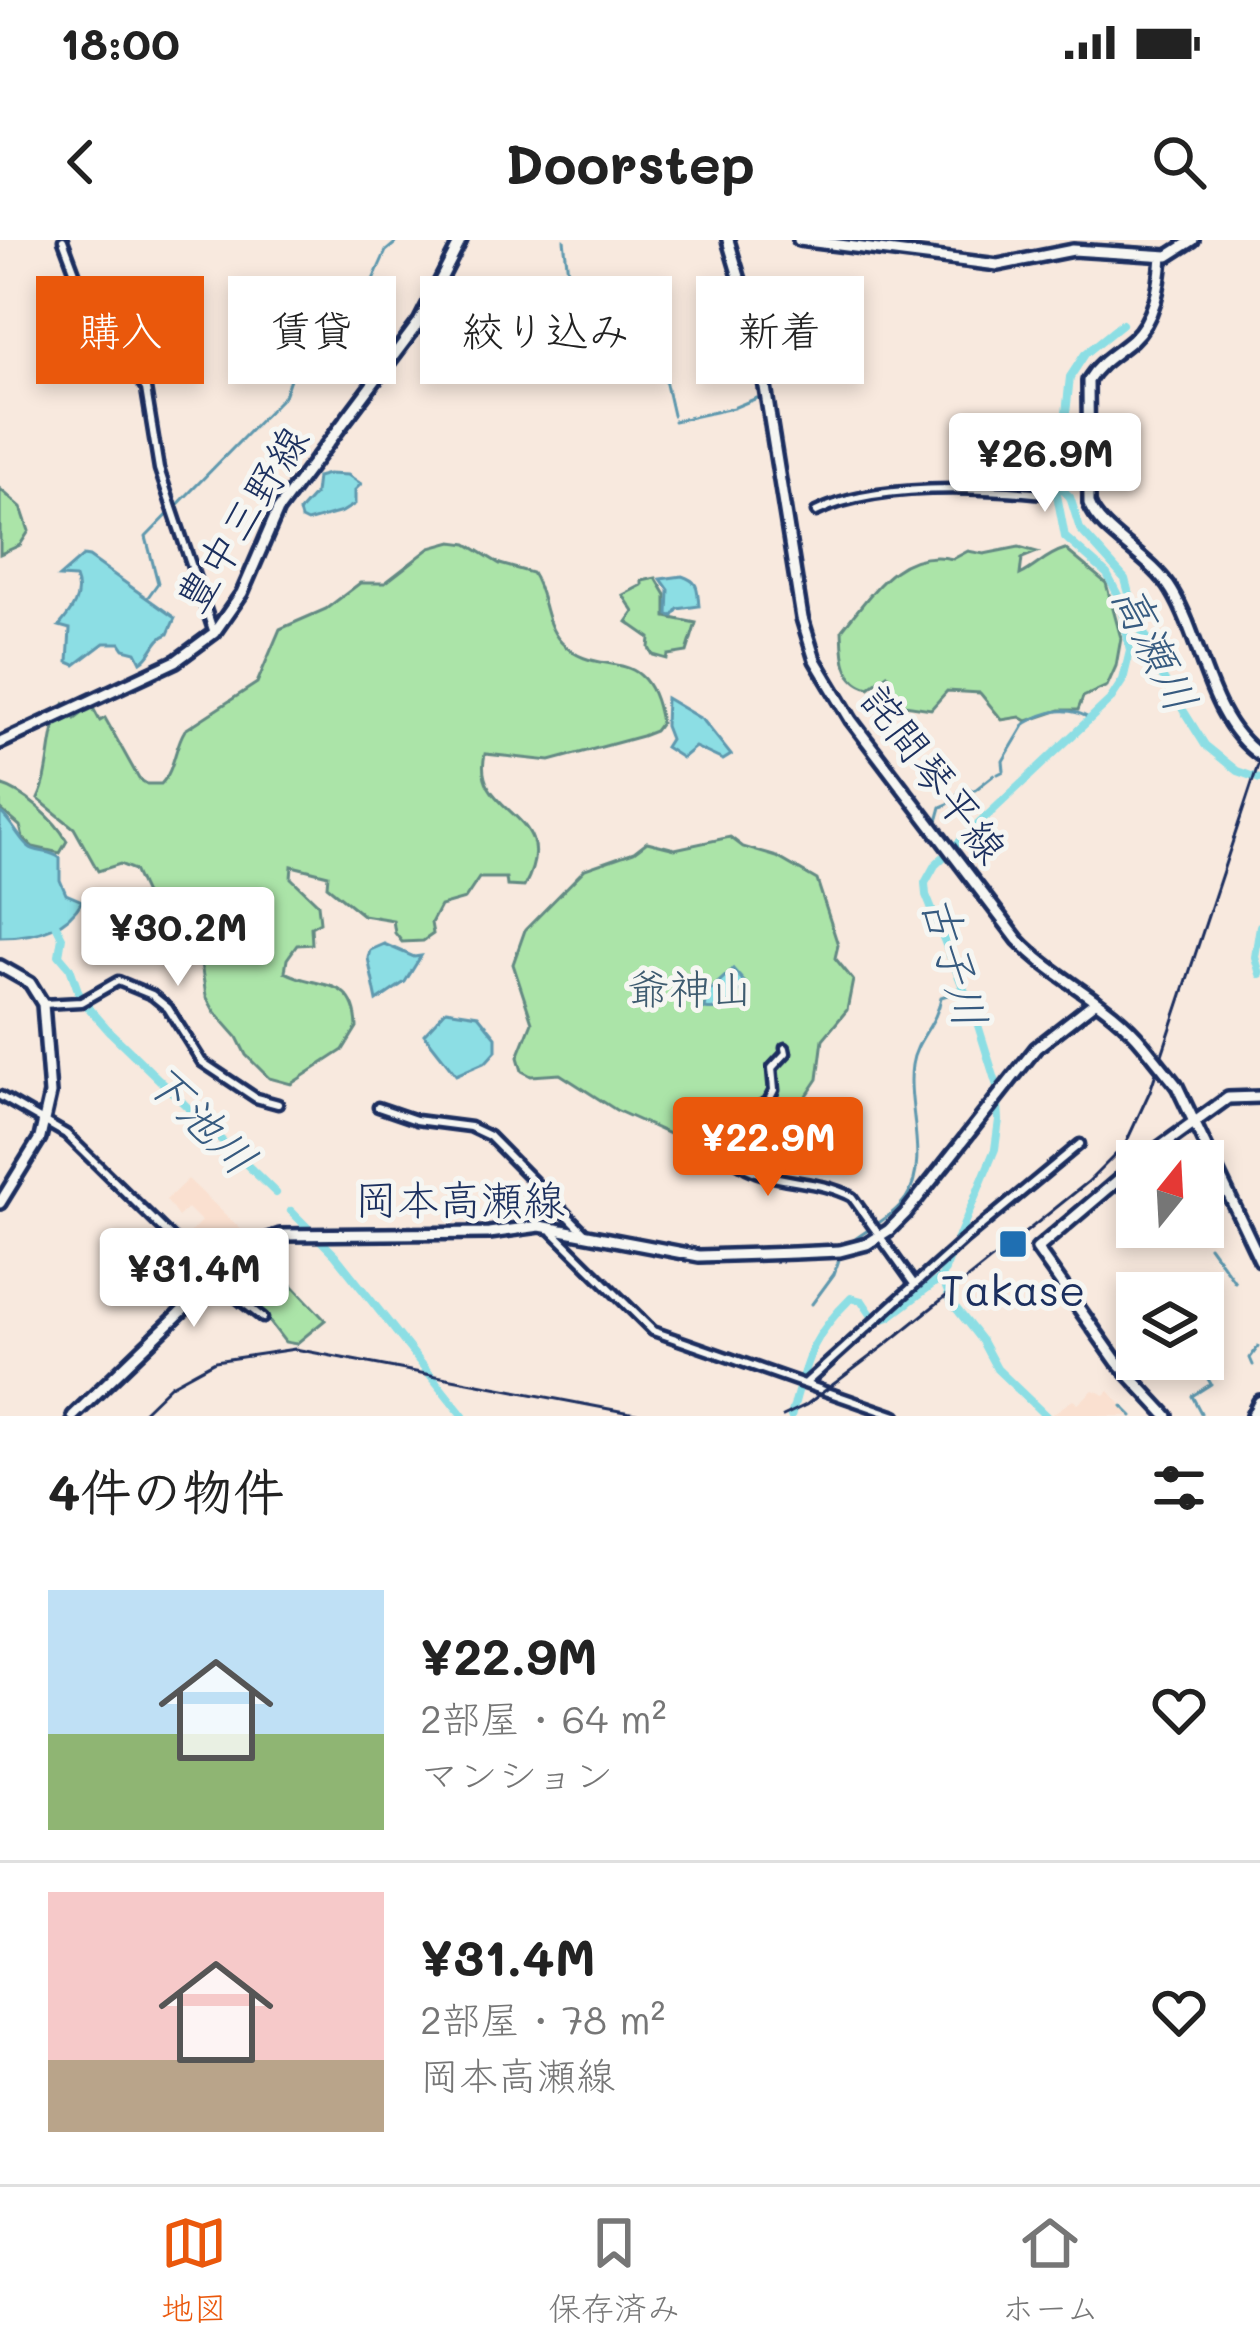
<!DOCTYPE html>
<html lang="ja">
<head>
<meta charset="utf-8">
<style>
  :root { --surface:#fff; --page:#f6f6f6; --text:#222; --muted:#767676; --line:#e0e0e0; --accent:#ea580c }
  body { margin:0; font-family:Mali,"Klee One",sans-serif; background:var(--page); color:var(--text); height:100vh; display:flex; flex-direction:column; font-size:45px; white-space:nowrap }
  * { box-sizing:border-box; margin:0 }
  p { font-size:39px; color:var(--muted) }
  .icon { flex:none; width:66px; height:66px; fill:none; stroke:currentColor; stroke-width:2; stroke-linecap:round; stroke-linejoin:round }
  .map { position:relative; height:1176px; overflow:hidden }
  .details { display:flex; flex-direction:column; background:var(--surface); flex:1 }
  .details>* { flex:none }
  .top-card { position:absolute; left:36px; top:36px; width:1188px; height:108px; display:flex; gap:24px }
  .needle { width:78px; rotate:18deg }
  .tools { position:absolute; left:1116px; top:900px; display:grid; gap:24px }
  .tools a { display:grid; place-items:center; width:108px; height:108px; border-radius:0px; background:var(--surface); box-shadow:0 6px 18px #0003; font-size:60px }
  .price { position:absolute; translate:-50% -102px; padding:0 27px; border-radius:12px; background:#fff; color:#222; font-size:39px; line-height:78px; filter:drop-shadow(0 3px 6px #0008) }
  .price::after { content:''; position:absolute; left:50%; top:72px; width:36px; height:27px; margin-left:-18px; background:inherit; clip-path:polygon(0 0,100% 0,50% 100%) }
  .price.selected { background:var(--accent); color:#fff }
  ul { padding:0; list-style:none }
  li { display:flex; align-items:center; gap:36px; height:300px; padding:0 48px }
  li+li { border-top:3px solid var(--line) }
  li span { display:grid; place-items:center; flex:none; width:336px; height:240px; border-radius:0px; color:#555 }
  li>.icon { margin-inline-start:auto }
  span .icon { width:144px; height:144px; fill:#fffc; stroke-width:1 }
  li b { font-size:51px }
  h2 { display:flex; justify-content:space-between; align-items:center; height:144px; padding:0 48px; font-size:51px }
  .pill { padding:0 42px; border-radius:0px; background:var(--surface); box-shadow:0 6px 18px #0003; font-size:42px; line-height:108px }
  .pill.selected { background:var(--accent); color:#fff }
  .status { display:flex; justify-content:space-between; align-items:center; height:84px; padding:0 60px; background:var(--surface); direction:ltr }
  .status svg { height:33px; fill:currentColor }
  header { display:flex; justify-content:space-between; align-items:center; height:156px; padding:0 48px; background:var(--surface); font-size:54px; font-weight:700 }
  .tab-bar { display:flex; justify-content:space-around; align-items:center; height:168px; border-top:3px solid var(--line); background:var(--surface); font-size:33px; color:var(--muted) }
  .tab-bar a { display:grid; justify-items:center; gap:6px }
  .tab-bar .selected { color:var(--accent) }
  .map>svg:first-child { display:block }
  .built { fill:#fae0d0 }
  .green { fill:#abe4a8; stroke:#638a83; stroke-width:3 }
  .water { fill:#8cdee4; stroke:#5f98ae; stroke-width:3 }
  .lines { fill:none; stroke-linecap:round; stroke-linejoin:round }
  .stream { stroke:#5f98ae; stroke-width:3 }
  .river { stroke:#8cdee4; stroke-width:8 }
  .minor-casing { stroke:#1b2f5e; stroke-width:15 }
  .major-casing { stroke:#1b2f5e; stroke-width:18 }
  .highway-casing { stroke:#1b2f5e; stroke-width:20 }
  .minor { stroke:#f6f6f2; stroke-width:6 }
  .major { stroke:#f6f6f2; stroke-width:9 }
  .highway { stroke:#f6f6f2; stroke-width:10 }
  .rail { stroke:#1b2f5e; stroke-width:3 }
  .major-bridge-casing { stroke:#1b2f5e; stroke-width:18; stroke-linecap:butt }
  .major-bridge { stroke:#f6f6f2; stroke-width:9 }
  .poi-dot { fill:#1f6fb2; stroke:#f6f6f2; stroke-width:4.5 }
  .labels { text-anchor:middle; stroke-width:10; stroke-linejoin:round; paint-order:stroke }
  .street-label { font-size:42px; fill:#1b2f5e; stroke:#f6f6f2 }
  .park-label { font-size:42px; fill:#3f5c70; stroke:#f6f6f2 }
  .poi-label { font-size:42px; fill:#1b2f5e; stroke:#f6f6f2 }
  .water-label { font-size:45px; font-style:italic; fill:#375b80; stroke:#f6f6f2 }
</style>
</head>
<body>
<div class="status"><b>18:00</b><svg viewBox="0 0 49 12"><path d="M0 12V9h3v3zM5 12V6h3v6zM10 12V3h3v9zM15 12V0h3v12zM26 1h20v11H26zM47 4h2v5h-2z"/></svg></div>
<header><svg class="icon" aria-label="back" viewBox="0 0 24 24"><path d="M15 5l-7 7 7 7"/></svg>Doorstep<svg class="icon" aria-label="search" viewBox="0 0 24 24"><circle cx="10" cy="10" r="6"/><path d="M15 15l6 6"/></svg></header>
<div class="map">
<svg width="1260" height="1176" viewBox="0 0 1260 1176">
  <rect width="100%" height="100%" fill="#f8e9de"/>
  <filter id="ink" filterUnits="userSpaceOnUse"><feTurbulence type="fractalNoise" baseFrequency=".00833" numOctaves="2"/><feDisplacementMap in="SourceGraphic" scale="24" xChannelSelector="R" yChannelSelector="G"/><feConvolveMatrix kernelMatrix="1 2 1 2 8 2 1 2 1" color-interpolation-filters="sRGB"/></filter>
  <g filter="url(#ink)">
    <path class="built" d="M188,939L252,1000L216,1031L181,1002L201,981L188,968L178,977L166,960Z
      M1093,1150L1105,1155L1109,1151L1131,1176H1049L1073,1160L1078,1164Z"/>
    <path class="green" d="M0,249L21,267L29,291L20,305L0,314Z
      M452,302L467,304L500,324L532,333C546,354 543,382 561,402C598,443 648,397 661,483L655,491L642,496L550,521L485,514C470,576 566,571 524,647L507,646L506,638H479L465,659L440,666L431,683L433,694L423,701L402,702L395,693L393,680L363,675L327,646L328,635L292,626L291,638L318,664L320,682L311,687L312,704L297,705L287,719L285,732C318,750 355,735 357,787L343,810L291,844L269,838L246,815L237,797L214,771L206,756L200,717L146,656L134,630L120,624L98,631L74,588L38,559C53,528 46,493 64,464L75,479L96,463L93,468L100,481L105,478L139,539L147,544H161C175,530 174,507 185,490L257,443L280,389L326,369L360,343H385L430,308Z
      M1019,307L1037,312L1022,318L1020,335C1038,326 1045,315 1065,309L1106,343L1121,398L1116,426L1107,446L1083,457L1078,470H1060L1027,481L1020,477L1002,480L980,453L947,451L931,469L891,463L894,449L887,434L869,448C842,441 843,414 842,390C872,353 899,307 953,319L968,311L984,314Z
      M656,338L666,355V377L696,383L687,412L668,415L667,419L653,415L649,408L650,398L627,382L634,372L623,355L642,345V341Z
      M0,545C24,552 55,579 67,601L60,613L33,607L23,598L20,586L0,569Z
      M730,597L743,607L777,617L817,640L838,705L835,718L853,740L847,770L823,799L818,839L794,875L754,898L704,903L676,897L616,870L560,834L531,836L522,831L518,817L532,782L513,724L525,690L585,629L634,612L647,602L675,609Z
      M269,1024L281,1033L325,1080L296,1104L285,1102L266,1077L247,1060L266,1037L261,1032Z"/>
    <path class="water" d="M328,234L348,235L361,244L355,250V264L342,272L307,282L301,279L299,272L315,254L317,237Z
      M83,316L89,317L175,378L168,394C154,399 154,414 141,422L136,412L124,409L120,403H104L75,425L68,422L70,389L59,386C71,372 83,357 75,338L59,337Z
      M682,336C700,342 697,349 699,366L678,369L673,376L668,375L669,350L661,339Z
      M666,458L703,480L731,515L723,520L695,507L682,518L665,507L670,499L665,486Z
      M0,572C12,581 22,605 33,609C43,613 50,611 60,618V640L66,654L82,661C66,690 31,697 0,697Z
      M384,704L414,717L421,716L405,742L377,761L368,718L370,710Z
      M733,729L747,745C732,756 727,773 705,769L707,753Z
      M446,770L478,775L496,797V811L486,822L456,835L424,794Z"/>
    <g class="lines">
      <path class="stream" d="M564,0L572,65
        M573,68L578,105
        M658,109L673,175
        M579,111L617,117L653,111
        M674,181L733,168L757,158
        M148,357L158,343L146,297L284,156L296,121L309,108L315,94L346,52L372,42L386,11L399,0
        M1026,483C1047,471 1067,465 1089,478
        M998,534L1004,531L1003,521L1025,484
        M952,563L960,550H975L994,535
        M936,585L941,567L948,564
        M1168,921L1182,917
        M846,1006C865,990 892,978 906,958C930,922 906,866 912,825C916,798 937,785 941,757L964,750
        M1209,1006L1235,1042
        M812,1064L834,1034L841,1014
        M1253,1125L1250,1118L1258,1107
        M1200,1134H1205L1211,1144L1192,1156L1201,1173
        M1122,1166L1132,1176"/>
      <path class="river" d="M1060,247L1070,257L1080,289L1125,339L1138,387L1149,400L1158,430L1205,505L1237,531L1260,539
        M56,685L62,697L59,715L70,728L81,759L110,792L276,953
        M1260,686L1255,717L1260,734
        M291,971L335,1015L463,1176
        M877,1081L889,1077L942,1037
        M791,1176C807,1122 808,1100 851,1058L862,1061L872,1076
        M1046,1176L997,1129L982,1101L952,1063L942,1037L995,909L999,880L997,846L977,782L926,655L925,643L935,625L1110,460L1123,440L1130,411L1121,361L1107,334L1065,297L1057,255L1070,137L1085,114L1122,84"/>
      <defs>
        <path id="minor" d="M63,0L100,99L135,133L146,149L159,229L214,393
          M816,272C876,242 980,248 1045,254L1047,246
          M43,764L81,762L118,741L152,755L168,768L202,822L256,858L278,864
          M785,808L786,813L772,828L774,850L768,862L730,881L701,874L696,880C702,893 712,898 721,908C758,950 807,933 852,957L914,1044
          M0,856L66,894L217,1042L263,1078
          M378,867L416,880L470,887L489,896L586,994
          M553,992L653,1091L896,1176
          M807,1142L964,1000L1080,904"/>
        <path id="major" d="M728,0L757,97L802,378L815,420L851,480L1018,700C1056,740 1110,762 1144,805
          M799,0L998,25L1073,10L1168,16L1193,0
          M1162,16C1160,46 1155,79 1132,100C1116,114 1100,121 1088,141L1089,263C1100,294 1151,316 1172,351C1203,402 1208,479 1260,515
          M0,503L176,421L214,393L242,353L278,270L419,82L461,0
          M0,726L30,743L43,764L50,854L40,898L0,963
          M1177,846L1260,1020
          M1141,921L1228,858L1260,857
          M1137,924L1037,1009L1117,1122L1167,1176
          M73,1176L234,1021L260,1002L280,995L489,993L540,986L699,1016L794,1013L840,1011L867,1004L889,990L906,973L1036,808L1095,762"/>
        <path id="highway" d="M1253,1176L1260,1162"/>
      </defs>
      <use href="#minor" class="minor-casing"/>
      <use href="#major" class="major-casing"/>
      <use href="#highway" class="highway-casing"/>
      <use href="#minor" class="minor"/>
      <use href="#major" class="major"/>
      <use href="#highway" class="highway"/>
      <path class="rail" d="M139,1176L171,1145L215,1121L295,1109L646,1176
        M783,1176L806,1165L884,1106L1088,942L1125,905L1150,851L1260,519"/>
      <defs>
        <path id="major-bridge" d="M1144,805L1177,846"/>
      </defs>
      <use href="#major-bridge" class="major-bridge-casing"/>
      <use href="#major-bridge" class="major-bridge"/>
    </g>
  </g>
  <rect class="poi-dot" x="998" y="989" width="30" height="30" rx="6"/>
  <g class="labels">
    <g class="street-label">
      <text transform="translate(242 279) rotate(-58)" y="15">豊中三野線</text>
      <text transform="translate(934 534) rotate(53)" y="15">詫間琴平線</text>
      <text x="460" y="975">岡本高瀬線</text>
    </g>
    <g class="park-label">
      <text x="690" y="764">爺神山</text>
    </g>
    <g class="poi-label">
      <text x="1013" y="1066">Takase</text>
    </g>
    <g class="water-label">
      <text transform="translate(1155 408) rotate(64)" y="16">高瀬川</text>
      <text transform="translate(955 721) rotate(75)" y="16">古子川</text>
      <text transform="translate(201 879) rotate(45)" y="16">下池川</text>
    </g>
  </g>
</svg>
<div class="tools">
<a><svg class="needle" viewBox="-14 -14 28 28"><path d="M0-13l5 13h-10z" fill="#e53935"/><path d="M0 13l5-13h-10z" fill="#767676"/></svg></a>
<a><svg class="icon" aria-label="layers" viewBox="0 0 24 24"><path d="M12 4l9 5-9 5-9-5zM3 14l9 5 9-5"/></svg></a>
</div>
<b class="price" style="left:1045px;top:275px">¥26.9M</b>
<b class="price" style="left:178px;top:749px">¥30.2M</b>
<b class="price selected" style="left:768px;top:959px">¥22.9M</b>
<b class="price" style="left:194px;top:1090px">¥31.4M</b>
<div class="top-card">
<a class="pill selected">購入</a>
<a class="pill">賃貸</a>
<a class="pill">絞り込み</a>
<a class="pill">新着</a>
</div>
</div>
<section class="details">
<h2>4件の物件<svg class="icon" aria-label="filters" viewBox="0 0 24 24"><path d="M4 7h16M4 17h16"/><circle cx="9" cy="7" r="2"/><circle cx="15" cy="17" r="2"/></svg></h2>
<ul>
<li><span style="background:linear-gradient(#bfe0f5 60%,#8fb573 0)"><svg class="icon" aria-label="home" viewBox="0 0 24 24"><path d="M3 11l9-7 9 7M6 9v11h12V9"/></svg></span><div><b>¥22.9M</b><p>2部屋 · 64 m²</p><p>マンション</p></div><svg class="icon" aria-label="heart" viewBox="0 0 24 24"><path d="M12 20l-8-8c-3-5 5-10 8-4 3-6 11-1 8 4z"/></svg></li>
<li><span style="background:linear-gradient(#f6c9c9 70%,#b9a48a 0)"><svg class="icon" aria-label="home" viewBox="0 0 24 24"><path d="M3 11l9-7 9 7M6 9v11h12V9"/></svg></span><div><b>¥31.4M</b><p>2部屋 · 78 m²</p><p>岡本高瀬線</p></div><svg class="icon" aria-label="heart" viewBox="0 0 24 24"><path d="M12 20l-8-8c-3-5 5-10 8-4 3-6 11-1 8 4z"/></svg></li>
</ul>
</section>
<nav class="tab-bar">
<a class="selected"><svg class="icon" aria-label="map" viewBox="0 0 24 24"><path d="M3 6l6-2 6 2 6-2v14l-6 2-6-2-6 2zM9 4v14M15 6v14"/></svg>地図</a>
<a><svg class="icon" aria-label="saved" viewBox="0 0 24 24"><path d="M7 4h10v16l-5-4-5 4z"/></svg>保存済み</a>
<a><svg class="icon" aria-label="home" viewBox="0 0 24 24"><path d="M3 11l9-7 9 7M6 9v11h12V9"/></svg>ホーム</a>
</nav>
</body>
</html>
